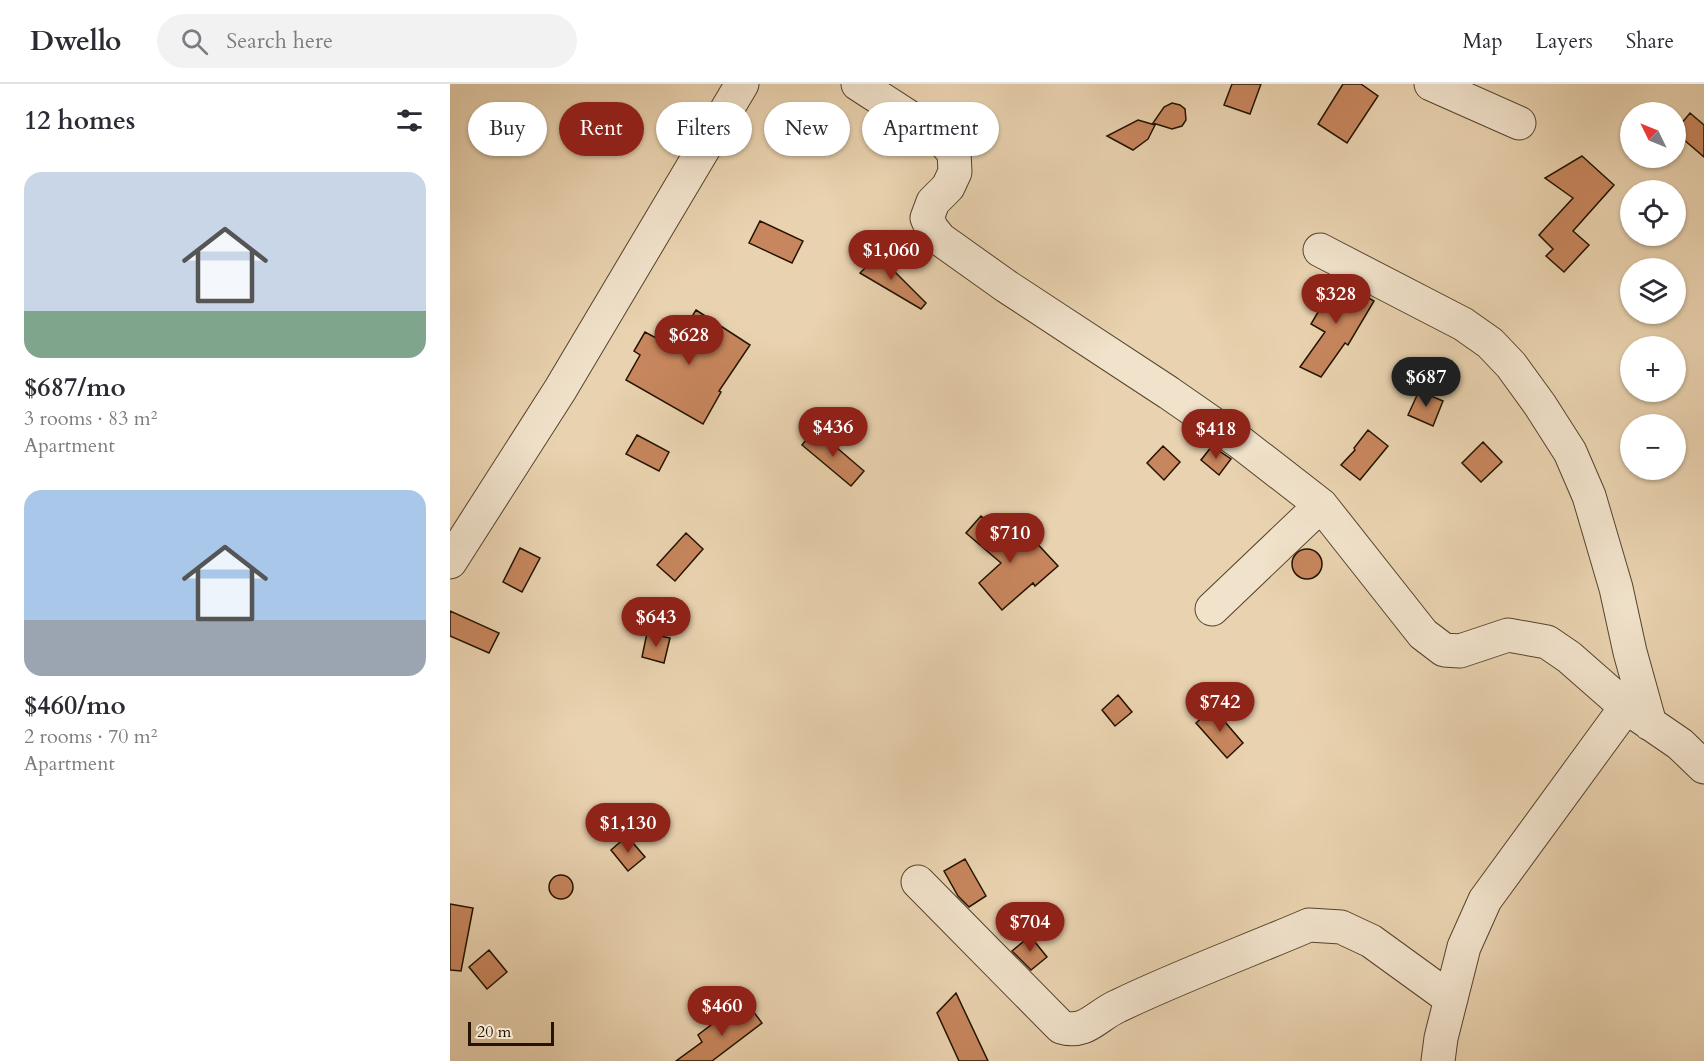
<!DOCTYPE html>
<html lang="en">
<head>
<meta charset="utf-8">
<style>
  :root { --surface:#fff; --page:#f2f2f3; --text:#2b2b33; --muted:#7c7c81; --line:#e1e1e2; --accent:#8f2418 }
  body { margin:0; font-family:Cardo,serif; background:var(--page); color:var(--text); height:100vh; display:flex; flex-direction:column; font-size:22px; white-space:nowrap }
  * { box-sizing:border-box; margin:0 }
  p { font-size:20px; color:var(--muted) }
  .icon { flex:none; width:33px; height:33px; fill:none; stroke:currentColor; stroke-width:2; stroke-linecap:round; stroke-linejoin:round }
  .map { position:relative; flex:1; overflow:hidden }
  .details { display:flex; flex-direction:column; background:var(--surface); width:450px }
  .details>* { flex:none }
  .top-card { position:absolute; left:18px; top:18px; width:570px; height:54px; display:flex; gap:12px }
  .needle { width:39px; rotate:313deg }
  .buttons { position:absolute; left:1170px; top:18px; display:grid; gap:12px }
  .buttons a { display:grid; place-items:center; width:66px; height:66px; border-radius:50%; background:var(--surface); box-shadow:0 2px 4px #0004; font-size:30px }
  .scale { position:absolute; left:18px; bottom:15px; width:86px; box-sizing:border-box; padding-left:6px; border:3px solid #231300; border-top:0; font-size:16px; line-height:21px; white-space:nowrap; color:#231300; -webkit-text-stroke:4px #f1e2cb; paint-order:stroke }
  .price { position:absolute; translate:-50% -51px; padding:0 14px; border-radius:21px; background:var(--accent); color:#fff; font-size:20px; line-height:39px; filter:drop-shadow(0 2px 3px #0008) }
  .price::after { content:''; position:absolute; left:50%; top:36px; width:18px; height:14px; margin-left:-9px; background:inherit; clip-path:polygon(0 0,100% 0,50% 100%) }
  .price.active { background:#222; color:#fff }
  ul { padding:0; list-style:none }
  li { display:grid; align-content:center; gap:12px; height:318px; padding:0 24px }
  li span { display:grid; place-items:center; height:186px; border-radius:18px; color:#555 }
  li>.icon { margin-inline-start:auto }
  span .icon { width:108px; height:108px; fill:#fffc; stroke-width:1 }
  li b { font-size:26px }
  h2 { display:flex; justify-content:space-between; align-items:center; height:72px; padding:0 24px; font-size:26px }
  .pill { padding:0 21px; border-radius:27px; background:var(--surface); box-shadow:0 2px 4px #0004; font-size:21px; line-height:54px }
  .pill.active { background:var(--accent); color:#fff }
  header { display:flex; align-items:center; gap:36px; box-sizing:border-box; height:84px; padding:0 30px; background:var(--surface); border-bottom:2px solid var(--line) }
  header strong { font-size:28px }
  nav { display:flex; gap:33px; margin-inline-start:auto; font-size:21px }
  .search { width:420px; height:54px; background:var(--page); display:flex; align-items:center; gap:15px; box-sizing:border-box; padding:0 21px; border-radius:33px; color:var(--muted); font-size:22px }
  main { display:flex; flex:1; min-height:0 }
  .map>svg:first-child { display:block }
  .building { fill:#c7865d; stroke:#231300; stroke-width:1.5 }
  .lines { fill:none; stroke-linecap:round; stroke-linejoin:round }
  .minor-casing { stroke:#54432c; stroke-width:35 }
  .minor { stroke:#f1e2cb; stroke-width:33 }
</style>
</head>
<body>
<header>
<strong>Dwello</strong>
<div class="search"><svg class="icon" aria-label="search" viewBox="0 0 24 24"><circle cx="10" cy="10" r="6"/><path d="M15 15l6 6"/></svg>Search here</div>
<nav><a>Map</a><a>Layers</a><a>Share</a></nav>
</header>
<main>
<section class="details">
<h2>12 homes<svg class="icon" aria-label="filters" viewBox="0 0 24 24"><path d="M4 7h16M4 17h16"/><circle cx="9" cy="7" r="2"/><circle cx="15" cy="17" r="2"/></svg></h2>
<ul>
<li><span style="background:linear-gradient(#c9d6e8 75%,#7fa58c 0)"><svg class="icon" aria-label="home" viewBox="0 0 24 24"><path d="M3 11l9-7 9 7M6 9v11h12V9"/></svg></span><div><b>$687/mo</b><p>3 rooms · 83 m²</p><p>Apartment</p></div></li>
<li><span style="background:linear-gradient(#a9c7e8 70%,#9aa5b1 0)"><svg class="icon" aria-label="home" viewBox="0 0 24 24"><path d="M3 11l9-7 9 7M6 9v11h12V9"/></svg></span><div><b>$460/mo</b><p>2 rooms · 70 m²</p><p>Apartment</p></div></li>
</ul>
</section>
<div class="map">
<svg width="1254" height="977" viewBox="0 0 1254 977">
  <rect width="100%" height="100%" fill="#e9d2af"/>
  <filter id="stains"><feTurbulence type="fractalNoise" baseFrequency=".00333" numOctaves="4"/><feColorMatrix values="0 0 0 0 .2 0 0 0 0 .09 0 0 0 0 .02 0 0 0 .5 -.17"/></filter>
  <radialGradient id="worn" r=".72"><stop offset=".6" stop-color="#630" stop-opacity="0"/><stop offset="1" stop-color="#630" stop-opacity=".3"/></radialGradient>
  <path class="building" d="M782,0H811L800,30L774,21Z
    M893,0H911L928,12L897,59L868,40Z
    M722,19L730,21L735,25L736,36L732,42L722,45L703,39L714,23Z
    M1240,29L1254,41V73L1226,49V46Z
    M688,36L705,41L698,55L683,66L657,52Z
    M1132,72L1164,101L1123,147L1139,161L1114,188L1096,172L1103,165L1089,151L1123,114L1095,94Z
    M310,137L353,157L342,179L299,159Z
    M428,171L476,219L471,225L410,189Z
    M887,196L924,217L898,261L895,259L871,293L850,283L875,248L861,240Z
    M246,226L300,261L269,307L271,308L253,340L176,296L190,271L184,267L195,248L223,263Z
    M969,307L993,317L983,342L958,331Z
    M365,345L414,387L401,402L352,361Z
    M918,346L938,362L910,396L891,381L905,366L904,364Z
    M187,351L219,368L209,387L176,370Z
    M1033,358L1052,378L1031,398L1012,379Z
    M713,362L730,378L714,396L697,379Z
    M762,362L781,375L769,391L751,376Z
    M531,432L568,464L581,453L608,482L585,502L583,499L552,526L529,499L551,479L516,449Z
    M236,449L253,465L225,497L207,481Z
    M70,464L90,474L72,508L53,498Z
    M842 480a15 15 0 1 1 30 0a15 15 0 1 1-30 0Z
    M0,527L49,549L39,569L0,552Z
    M197,549L220,554L214,579L192,573Z
    M668,611L682,628L665,642L652,626Z
    M763,624L793,659L777,674L746,639Z
    M177,752L195,773L178,787L161,766Z
    M515,775L536,812L519,823L508,812L494,787Z
    M99 803a12 12 0 1 1 24 0a12 12 0 1 1-24 0Z
    M0,820L23,824L11,887L0,886Z
    M580,852L597,873L581,886L562,867Z
    M39,866L57,888L37,905L19,883Z
    M506,909L538,977H509L487,929Z
    M300,923L312,939L262,977H226L252,958L248,951L266,937L271,944Z"/>
  <g class="lines">
    <defs>
      <path id="minor" d="M408,0L490,53L504,69L505,88L498,103L483,118L477,134L482,145L490,155L556,202L719,309L791,359L871,421L973,550L994,566L1010,567L1058,551L1097,558L1119,573L1176,623L1230,660L1254,683
        M981,0L1069,39
        M870,166L1013,240L1040,259L1061,281L1090,321L1120,368L1139,412L1166,504L1180,568L1200,640
        M0,478L110,306L292,0
        M762,525L871,421
        M468,798L611,943C636,951 647,931 668,922C730,892 796,868 859,841L891,843L921,857L1001,915
        M988,977L991,954L1014,863L1035,816L1176,623"/>
    </defs>
    <use href="#minor" class="minor-casing"/>
    <use href="#minor" class="minor"/>
  </g>
  <rect width="100%" height="100%" filter="url(#stains)"/>
  <rect width="100%" height="100%" fill="url(#worn)"/>
</svg>
<div class="buttons">
<a><svg class="needle" viewBox="-14 -14 28 28"><path d="M0-13l5 13h-10z" fill="#e53935"/><path d="M0 13l5-13h-10z" fill="#7c7c81"/></svg></a>
<a><svg class="icon" aria-label="locate" viewBox="0 0 24 24"><circle cx="12" cy="12" r="6"/><path d="M12 2v4M12 18v4M2 12h4M18 12h4"/></svg></a>
<a><svg class="icon" aria-label="layers" viewBox="0 0 24 24"><path d="M12 4l9 5-9 5-9-5zM3 14l9 5 9-5"/></svg></a>
<a>+</a>
<a>−</a>
</div>
<div class="scale">20 m</div>
<b class="price" style="left:441px;top:197px">$1,060</b>
<b class="price" style="left:886px;top:241px">$328</b>
<b class="price" style="left:239px;top:282px">$628</b>
<b class="price active" style="left:976px;top:324px">$687</b>
<b class="price" style="left:383px;top:374px">$436</b>
<b class="price" style="left:766px;top:376px">$418</b>
<b class="price" style="left:560px;top:480px">$710</b>
<b class="price" style="left:206px;top:564px">$643</b>
<b class="price" style="left:770px;top:649px">$742</b>
<b class="price" style="left:178px;top:770px">$1,130</b>
<b class="price" style="left:580px;top:869px">$704</b>
<b class="price" style="left:272px;top:953px">$460</b>
<div class="top-card">
<a class="pill">Buy</a>
<a class="pill active">Rent</a>
<a class="pill">Filters</a>
<a class="pill">New</a>
<a class="pill">Apartment</a>
</div>
</div>
</main>
</body>
</html>
